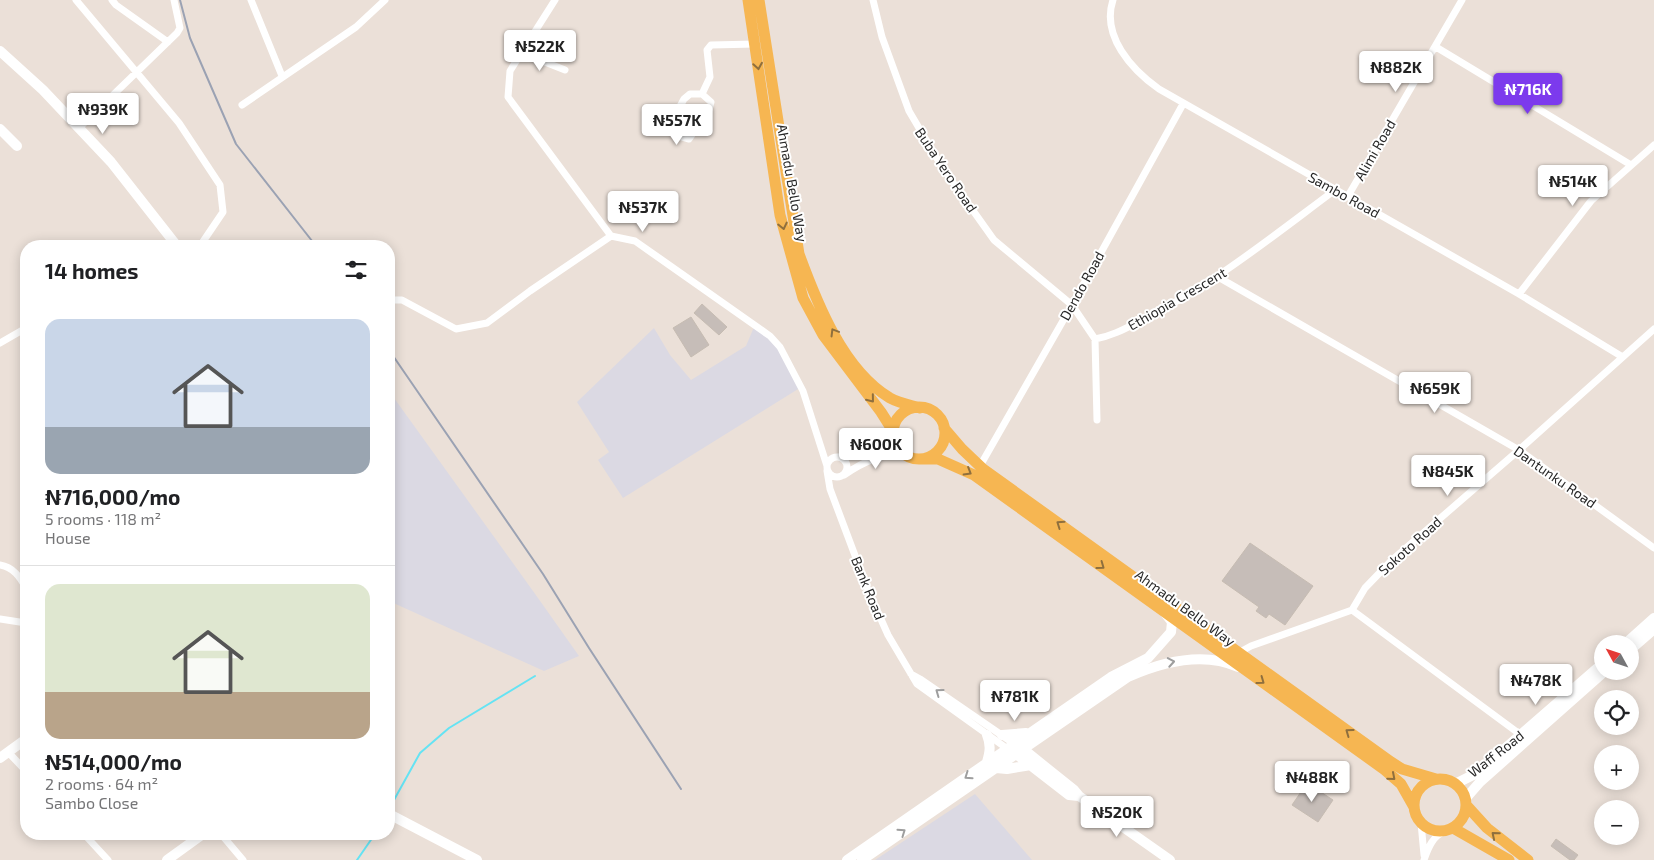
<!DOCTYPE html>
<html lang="en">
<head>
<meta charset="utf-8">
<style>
  :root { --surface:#fff; --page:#f6f6f6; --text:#202124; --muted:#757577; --line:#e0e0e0; --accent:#7c3aed }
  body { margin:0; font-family:"Exo 2",sans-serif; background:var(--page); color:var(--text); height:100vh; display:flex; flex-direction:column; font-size:19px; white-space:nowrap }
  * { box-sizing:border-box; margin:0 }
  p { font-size:16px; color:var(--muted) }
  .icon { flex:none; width:28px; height:28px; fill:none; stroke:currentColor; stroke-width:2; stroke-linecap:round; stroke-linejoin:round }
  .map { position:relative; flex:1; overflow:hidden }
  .panel { position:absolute; left:20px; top:240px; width:375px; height:600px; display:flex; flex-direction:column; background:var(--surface); border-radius:20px; box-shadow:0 2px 12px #0003 }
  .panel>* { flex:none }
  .needle { width:32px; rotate:310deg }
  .tools { position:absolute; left:1594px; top:635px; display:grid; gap:10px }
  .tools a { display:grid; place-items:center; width:45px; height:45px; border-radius:50%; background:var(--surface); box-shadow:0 2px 12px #0003; font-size:25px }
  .price { position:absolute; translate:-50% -42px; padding:0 11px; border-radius:5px; background:#fff; color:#222; font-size:16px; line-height:32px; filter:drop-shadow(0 1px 2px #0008) }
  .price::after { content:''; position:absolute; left:50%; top:30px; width:15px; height:11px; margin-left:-8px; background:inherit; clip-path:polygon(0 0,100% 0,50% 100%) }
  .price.current { background:var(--accent); color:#fff }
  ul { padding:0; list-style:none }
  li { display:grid; align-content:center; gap:10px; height:265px; padding:0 25px }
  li+li { border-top:1px solid var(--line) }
  li span { display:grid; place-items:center; height:155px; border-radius:15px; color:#555 }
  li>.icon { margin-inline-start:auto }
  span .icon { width:90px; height:90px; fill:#fffc; stroke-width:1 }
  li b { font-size:21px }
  h2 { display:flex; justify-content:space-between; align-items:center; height:60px; padding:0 25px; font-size:21px }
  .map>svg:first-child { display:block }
  .industrial { fill:#dbd9e3 }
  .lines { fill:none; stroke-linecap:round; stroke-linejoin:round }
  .stream { stroke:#65e3f3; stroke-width:2 }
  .building { fill:#c6bdb8; stroke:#c6bcb2 }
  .street { stroke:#fff; stroke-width:7 }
  .secondary { stroke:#fff; stroke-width:10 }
  .primary { stroke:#f6b652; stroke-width:11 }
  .rail { stroke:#9ba2b3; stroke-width:2 }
  .oneway { stroke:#8f6f3d }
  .oneway2 { stroke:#9e9e9e }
  .labels { text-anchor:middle; stroke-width:4; stroke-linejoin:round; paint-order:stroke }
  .street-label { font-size:14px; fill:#282828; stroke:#fff }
</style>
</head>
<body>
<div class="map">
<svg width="1654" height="860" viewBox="0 0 1654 860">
  <rect width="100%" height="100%" fill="#ebe0d8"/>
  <path class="industrial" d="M754,327L779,345L803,386L623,498L598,460L609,452L577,402L654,328L670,355L691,380L746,346Z
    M389,391L538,598L579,656L544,671L389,601Z
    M975,794L1032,860H875Z"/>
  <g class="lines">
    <path class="stream" d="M389,809L420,753L449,728L535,676
      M357,860L375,834"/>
  </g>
  <path class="building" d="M702,304L727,327L719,335L694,313Z
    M691,317L709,345L691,357L673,328Z
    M1250,543L1313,586L1285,625L1269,614L1266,618L1256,611L1259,607L1222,581Z
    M1307,783L1333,800L1318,822L1292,805Z
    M1556,839L1578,855L1574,860H1570L1551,846Z"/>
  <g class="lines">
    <path class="street" d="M76,0L179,123L220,185L223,212L200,246
      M112,0L116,5L168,42
      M251,0L282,76
      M555,0L510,71L508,97L611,236
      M873,0L882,37L909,111L942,167L994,240L1072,305L1095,339C1113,336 1128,327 1144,319C1214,284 1273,236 1335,190
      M1113,0C1101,36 1132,70 1159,89L1519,294L1621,356
      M1436,47L1631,165
      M522,53L565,70
      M690,94H702L711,102L709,110L689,139C681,137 670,134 670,125L684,99Z
      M702,94L710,77L707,50L711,45L755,44
      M242,105L356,27L385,0
      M79,128L177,33L180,28L174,0
      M1348,196L1462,0
      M1218,277L1519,450L1654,548
      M1519,294L1591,201L1654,145
      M389,300H402L456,329L487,323L530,291L611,236L635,241L770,336L780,347L803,391L827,466
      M1095,339L1097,420
      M0,343L26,328
      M839,457L870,452L893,437
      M827 467a10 10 0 1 1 20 0a10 10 0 1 1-20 0Z
      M980,466L1072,305L1183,104
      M827,471L830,489L868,590L888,635L917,684L1009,750
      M844,475C863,462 883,452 906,456
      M0,565C13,567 20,577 26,588
      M1352,610L1521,735
      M0,619L26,623
      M1240,652L1251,646L1352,610L1365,588L1391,561L1519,450L1654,329
      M911,674L920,679L1016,745
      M8,752L26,771
      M1421,823L1424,855
      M84,834L108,860
      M221,834L243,860
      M1424,860C1428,848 1433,835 1446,831"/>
    <path class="secondary" d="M0,51L43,90L111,162L177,246
      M0,129L17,146
      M1625,644L1654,618
      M1630,650L1654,629
      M987,735C991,745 990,752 987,762
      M1002,735L1026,733
      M1023,749L1074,790L1079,796
      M1016,754L1069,795L1079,796L1170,860
      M0,758L26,739
      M996,768L1007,769L1031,765
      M1455,784L1473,775L1485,766L1602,664
      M1466,798L1480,782L1605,671
      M389,814L477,860
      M167,860L203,834
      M847,860L1111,677L1148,658L1171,632L1172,622L1165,613
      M862,860L1128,677C1162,662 1202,651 1238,667"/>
    <path class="primary" d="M748,0L780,215L803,298L823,335L881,412L893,431
      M759,0L799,254C817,303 843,370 890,398C899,403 910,405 920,408
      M893 433a26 26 0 1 1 52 0a26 26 0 1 1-52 0Z
      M944,428L962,449L983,469L1391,762L1402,769L1436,779
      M922,459H938L974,475L1385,770L1401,784L1414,807
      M1414 805a26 26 0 1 1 52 0a26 26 0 1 1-52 0Z
      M1467,806L1487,828L1528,860
      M1453,828L1509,860"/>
    <path class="rail" d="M180,0L190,38L236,144L316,246
      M389,350L543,574L589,648L681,789"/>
  </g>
  <defs><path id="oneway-chevron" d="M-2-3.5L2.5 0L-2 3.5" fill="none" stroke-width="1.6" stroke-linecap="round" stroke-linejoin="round" transform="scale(1.25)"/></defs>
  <g class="oneway">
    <use href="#oneway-chevron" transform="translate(758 66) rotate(81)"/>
    <use href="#oneway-chevron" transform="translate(783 226) rotate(77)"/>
    <use href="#oneway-chevron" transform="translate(834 332) rotate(-121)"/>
    <use href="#oneway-chevron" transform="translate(871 399) rotate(51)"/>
    <use href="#oneway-chevron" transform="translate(968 472) rotate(31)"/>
    <use href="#oneway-chevron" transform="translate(1060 524) rotate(-145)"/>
    <use href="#oneway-chevron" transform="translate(1101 566) rotate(36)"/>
    <use href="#oneway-chevron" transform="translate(1261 681) rotate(36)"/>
    <use href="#oneway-chevron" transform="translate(1349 732) rotate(-144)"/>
    <use href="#oneway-chevron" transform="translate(1392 777) rotate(41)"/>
    <use href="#oneway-chevron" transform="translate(1495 835) rotate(-140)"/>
  </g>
  <g class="oneway2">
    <use href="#oneway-chevron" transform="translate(1171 662) rotate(-10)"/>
    <use href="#oneway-chevron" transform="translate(939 692) rotate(-144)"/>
    <use href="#oneway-chevron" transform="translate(968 776) rotate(145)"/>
    <use href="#oneway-chevron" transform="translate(902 832) rotate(-35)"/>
  </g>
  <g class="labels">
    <g class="street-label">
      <text transform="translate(1375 150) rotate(-60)" y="5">Alimi Road</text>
      <text transform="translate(946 170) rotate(56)" y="5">Buba Yero Road</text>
      <text transform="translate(792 183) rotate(80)" y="5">Ahmadu Bello Way</text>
      <text transform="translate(1344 195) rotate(29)" y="5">Sambo Road</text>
      <text transform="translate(1082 286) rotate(-61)" y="5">Dendo Road</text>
      <text transform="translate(1177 299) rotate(-30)" y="5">Ethiopia Crescent</text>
      <text transform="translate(1555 477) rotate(35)" y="5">Dantunku Road</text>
      <text transform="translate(1410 546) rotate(-42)" y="5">Sokoto Road</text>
      <text transform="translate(868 588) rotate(68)" y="5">Bank Road</text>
      <text transform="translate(1185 608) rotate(36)" y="5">Ahmadu Bello Way</text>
      <text transform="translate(1496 754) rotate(-38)" y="5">Waff Road</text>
    </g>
  </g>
</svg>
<div class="tools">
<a><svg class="needle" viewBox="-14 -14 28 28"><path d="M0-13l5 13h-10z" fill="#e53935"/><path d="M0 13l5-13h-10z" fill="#757577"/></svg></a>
<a><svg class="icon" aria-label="locate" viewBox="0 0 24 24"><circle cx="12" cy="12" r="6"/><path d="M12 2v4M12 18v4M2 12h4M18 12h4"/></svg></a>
<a>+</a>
<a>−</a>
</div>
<b class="price" style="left:540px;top:72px">₦522K</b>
<b class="price" style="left:1396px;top:93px">₦882K</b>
<b class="price current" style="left:1528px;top:115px">₦716K</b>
<b class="price" style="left:103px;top:135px">₦939K</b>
<b class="price" style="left:677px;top:146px">₦557K</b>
<b class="price" style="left:1573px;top:207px">₦514K</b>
<b class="price" style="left:643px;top:233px">₦537K</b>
<b class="price" style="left:1435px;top:414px">₦659K</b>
<b class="price" style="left:876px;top:470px">₦600K</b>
<b class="price" style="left:1448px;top:497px">₦845K</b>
<b class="price" style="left:1536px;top:706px">₦478K</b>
<b class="price" style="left:1015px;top:722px">₦781K</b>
<b class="price" style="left:1312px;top:803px">₦488K</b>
<b class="price" style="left:1117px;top:838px">₦520K</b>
<section class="panel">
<h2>14 homes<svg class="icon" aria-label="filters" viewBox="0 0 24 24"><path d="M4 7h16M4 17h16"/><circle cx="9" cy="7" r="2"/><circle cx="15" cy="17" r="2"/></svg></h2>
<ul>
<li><span style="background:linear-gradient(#c9d6e8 70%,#9aa5b1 0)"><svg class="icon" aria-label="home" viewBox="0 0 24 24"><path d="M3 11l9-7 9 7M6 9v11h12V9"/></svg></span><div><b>₦716,000/mo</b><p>5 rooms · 118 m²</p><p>House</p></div></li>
<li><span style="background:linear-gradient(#dfe7d0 70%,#b9a48a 0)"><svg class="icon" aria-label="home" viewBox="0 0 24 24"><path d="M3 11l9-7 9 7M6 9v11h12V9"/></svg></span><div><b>₦514,000/mo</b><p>2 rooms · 64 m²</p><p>Sambo Close</p></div></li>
</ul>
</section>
</div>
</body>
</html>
